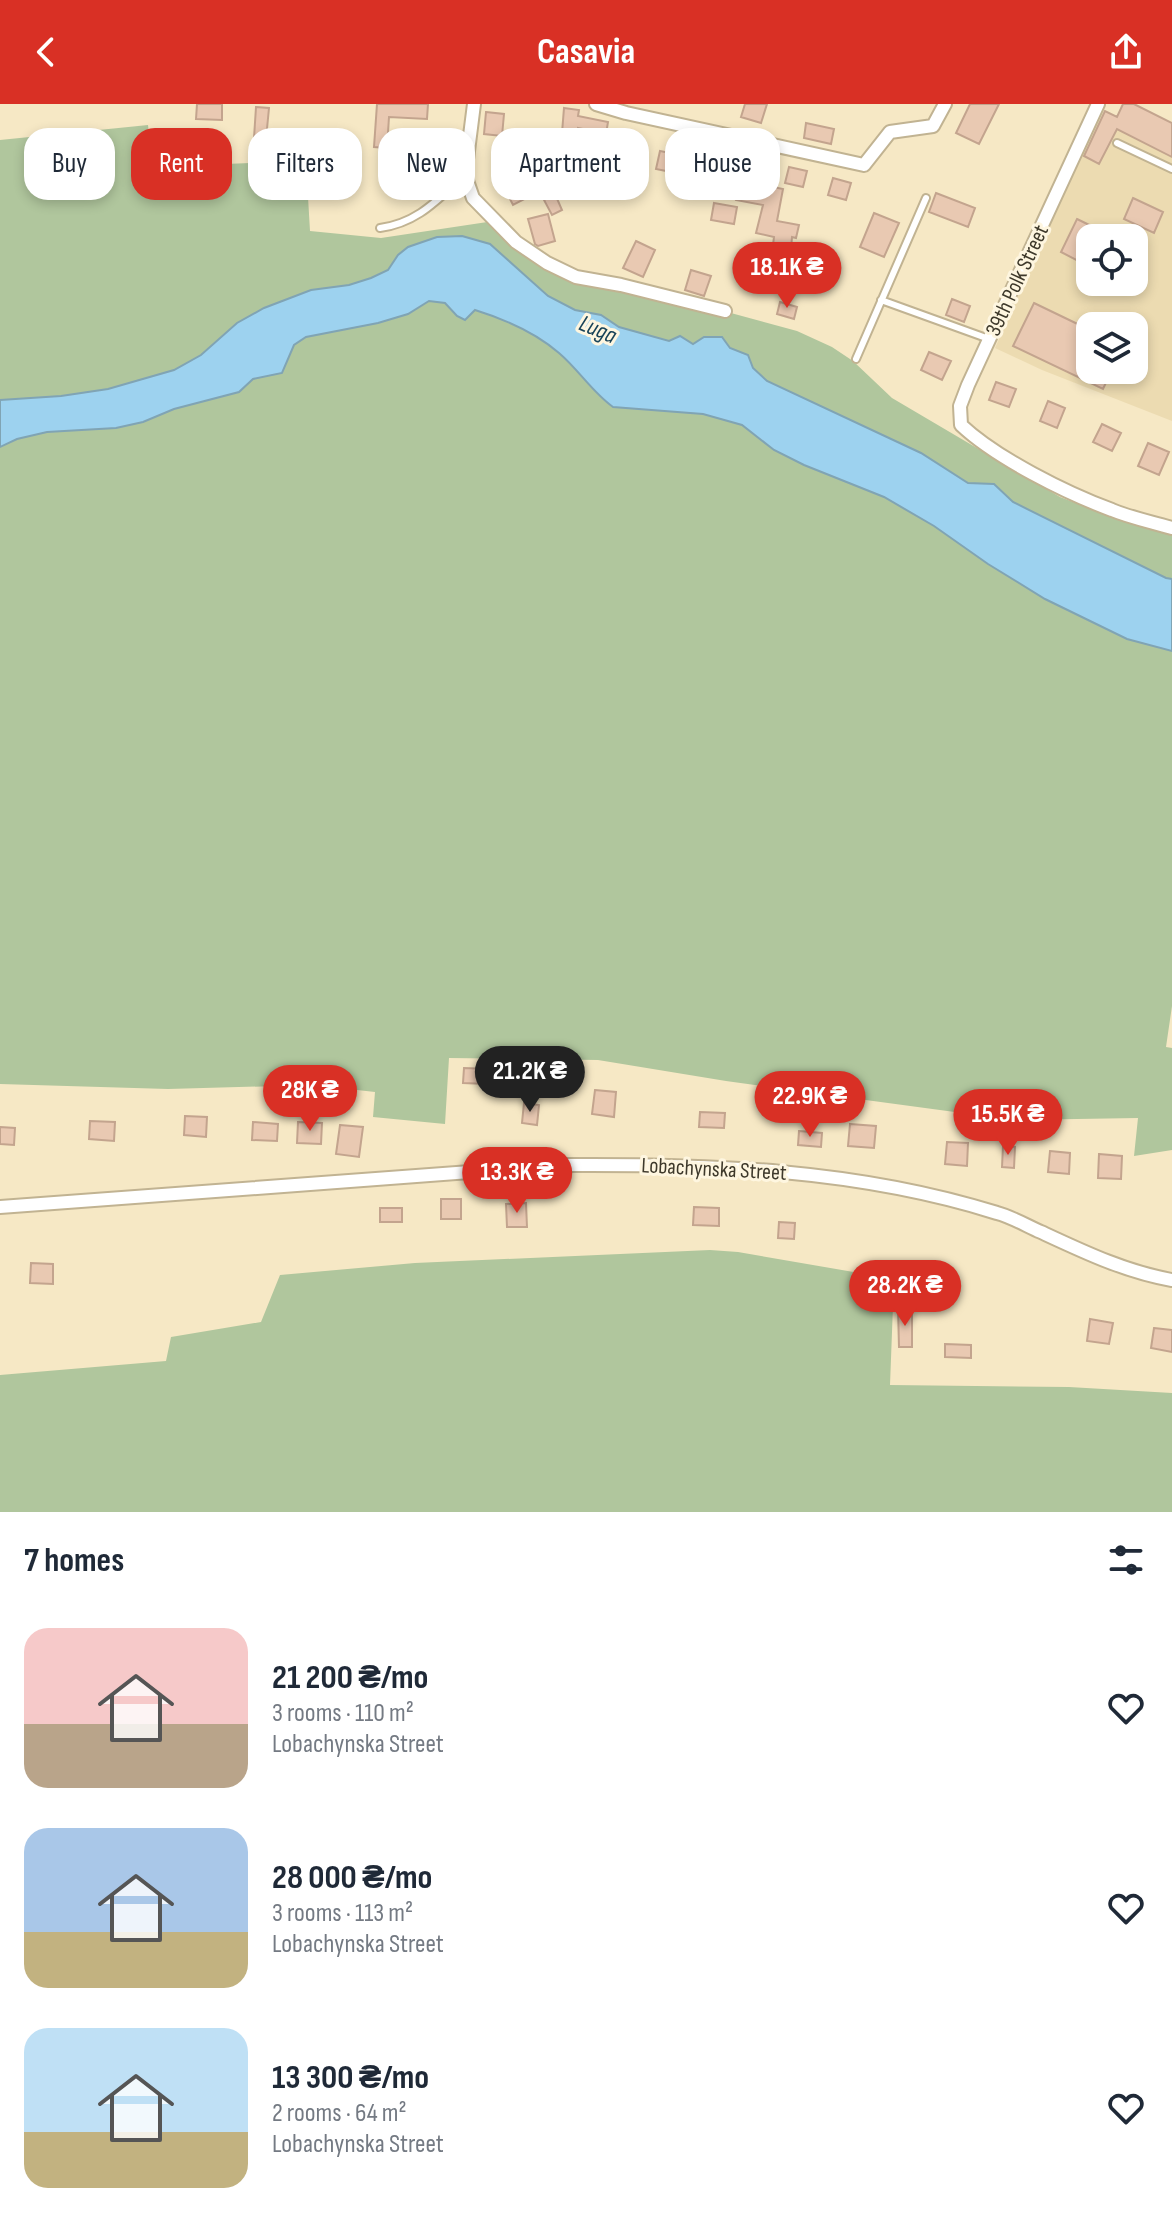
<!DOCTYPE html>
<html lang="en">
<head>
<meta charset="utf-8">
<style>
  :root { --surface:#fff; --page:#f6f6f7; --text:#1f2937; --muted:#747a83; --accent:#d93025 }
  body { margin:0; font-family:"Sofia Sans Condensed",sans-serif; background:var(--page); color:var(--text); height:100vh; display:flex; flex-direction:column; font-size:30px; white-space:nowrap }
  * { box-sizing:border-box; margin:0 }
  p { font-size:26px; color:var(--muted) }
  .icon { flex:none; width:44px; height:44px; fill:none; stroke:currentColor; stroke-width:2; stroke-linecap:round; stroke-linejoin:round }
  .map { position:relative; height:1408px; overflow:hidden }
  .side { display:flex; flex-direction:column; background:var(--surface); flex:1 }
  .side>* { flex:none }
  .banner { position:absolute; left:24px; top:24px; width:1124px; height:72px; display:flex; gap:16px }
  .fabs { position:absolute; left:1076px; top:120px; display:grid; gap:16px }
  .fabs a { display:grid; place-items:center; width:72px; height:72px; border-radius:16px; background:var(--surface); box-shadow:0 4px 12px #0003; font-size:40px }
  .price { position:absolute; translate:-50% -68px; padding:0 18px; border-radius:28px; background:var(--accent); color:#fff; font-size:26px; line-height:52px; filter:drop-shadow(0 2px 4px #0008) }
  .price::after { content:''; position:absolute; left:50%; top:48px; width:24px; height:18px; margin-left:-12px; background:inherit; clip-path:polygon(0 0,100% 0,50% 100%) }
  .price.on { background:#222; color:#fff }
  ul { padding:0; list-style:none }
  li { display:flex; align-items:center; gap:24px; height:200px; padding:0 24px }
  li span { display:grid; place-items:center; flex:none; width:224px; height:160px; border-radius:24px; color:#555 }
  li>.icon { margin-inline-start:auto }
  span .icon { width:96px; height:96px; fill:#fffc; stroke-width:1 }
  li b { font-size:34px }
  h2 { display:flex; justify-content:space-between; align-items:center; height:96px; padding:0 24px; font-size:34px }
  .chip { padding:0 28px; border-radius:24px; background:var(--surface); box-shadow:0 4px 12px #0003; font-size:28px; line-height:72px }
  .chip.on { background:var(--accent); color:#fff }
  header { display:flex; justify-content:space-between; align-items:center; height:104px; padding:0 24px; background:var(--accent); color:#fff; font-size:36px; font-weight:700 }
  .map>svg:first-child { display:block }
  .built { fill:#ecdbb1; fill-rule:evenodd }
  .green { fill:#b0c69d }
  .water { fill:#9dd2ef; stroke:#80a4b4; stroke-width:2 }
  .building { fill:#e9c9b2; stroke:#c3a48e; stroke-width:2 }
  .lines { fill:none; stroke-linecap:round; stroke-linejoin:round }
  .service-casing { stroke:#c1b392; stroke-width:10 }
  .minor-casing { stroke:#c1b392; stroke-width:16 }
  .service { stroke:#fff; stroke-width:6 }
  .minor { stroke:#fff; stroke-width:12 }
  .labels { text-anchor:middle; stroke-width:6; stroke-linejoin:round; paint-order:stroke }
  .street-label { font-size:22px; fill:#3e392b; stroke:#fef6e0 }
  .water-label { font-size:24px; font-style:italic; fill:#194459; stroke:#fef6e0 }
</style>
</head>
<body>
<header><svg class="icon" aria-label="back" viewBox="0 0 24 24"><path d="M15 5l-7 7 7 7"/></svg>Casavia<svg class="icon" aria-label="share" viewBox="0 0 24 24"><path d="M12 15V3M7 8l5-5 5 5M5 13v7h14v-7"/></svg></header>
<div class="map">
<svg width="1172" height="1408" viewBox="0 0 1172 1408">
  <rect width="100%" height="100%" fill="#f6e8c5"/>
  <path class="built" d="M1123,0H1134L1172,19V317L1042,266L995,244L1081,51L1104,6L1117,13ZM1090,134H1134V178H1090ZM1090,222H1134V266H1090Z"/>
  <path class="green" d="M148,21L153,63L296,57L308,93L310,127L381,134L494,117L547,159L797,227L832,243L853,257L892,294L1060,393L1118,415L1172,430V475L1166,474L1013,398L994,380L968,379L921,349L767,277L753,264L748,251L704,233L693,240L669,237L634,227L619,223L601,211L575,206L548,192L490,141L422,139L408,143L398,151L388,166L371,174L237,219L201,252L174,266L108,285L61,292L0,296V36Z
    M429,197L445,199L457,212L475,206C504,215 536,229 559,249C579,266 592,288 613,303L703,310L742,321L774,346L804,361L884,393L934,422L988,460L1045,495L1127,535L1172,547V902L1166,943L1172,944V1046L1134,1052L1138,1014L1014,1016L726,977L598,956L449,954L445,1020L373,1013L375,988L313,981L168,985L0,980V343L17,335L47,328L116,324L143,318L174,305L239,288L253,275L282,269L294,241L306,233L378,219L408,210Z
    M710,1146L738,1148L894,1175L890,1281L1069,1283L1172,1289V1408H0V1271L166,1257L171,1233L261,1218L280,1171L415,1159Z"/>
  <path class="water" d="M462,132L490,140L548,192L575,206L601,211L619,223L669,237L680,232L693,240L704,233H722L730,244L748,251L753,264L767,277L921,349L968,379L994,380L1013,398L1166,474L1172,475V547L1127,535L1045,495L988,460L934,422L884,393L804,361L774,346L742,321L703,310L613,303C592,288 579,266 559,249C536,229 504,215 475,206L465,216L457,212L445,199L429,197L408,210L378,219L306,233L294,241L282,269L253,275L239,288L174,305L143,318L116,324L47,328L17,335L0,343V296L61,292L108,285L174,266L201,251L237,219L264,204L311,186L349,181L371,174L388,166L398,151L408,143L437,133Z"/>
  <path class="building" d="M197,0H222V16L196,15Z
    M377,0H428L427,15L389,13L387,44L374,43Z
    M745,0H767L761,19L741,13Z
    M970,0H999L979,40L956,29Z
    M1123,0H1134L1172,19V53L1117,25L1099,60L1084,52L1105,7L1117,13Z
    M256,3L269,4L266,35L254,34Z
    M564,4L579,6L578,12L608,18L606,30L578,24L574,52L544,49L547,27L562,29Z
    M486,8L504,10L502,32L484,30Z
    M806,19L834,25L831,40L804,34Z
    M320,26H340L339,46H320Z
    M607,39L629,40L628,60L606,59Z
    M495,43L512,45L510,58L494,56Z
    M660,47L680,51L676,69L656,65Z
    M789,63L807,67L803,83L785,79Z
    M521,64L534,90L513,101L500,75Z
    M685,71L695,72L692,91L681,90Z
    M741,71L759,75L758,80L783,85L777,117L799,121L796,134L792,133L790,158L771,156L774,133L756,129L763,101L736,96Z
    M833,74L851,79L846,96L828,91Z
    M936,89L975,104L968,123L929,108Z
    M555,90L562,106L552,111L544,96Z
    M1133,94L1163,108L1154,129L1124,115Z
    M714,99L737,103L734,120L711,116Z
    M874,109L899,119L884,153L860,143Z
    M548,110L555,137L538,142L535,140L528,115Z
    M1077,115L1116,134H1090V163L1061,148Z
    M636,137L655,146L643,173L623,164Z
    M691,166L711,172L704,192L685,186Z
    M952,195L970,202L964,218L946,211Z
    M780,198L797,203L794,215L777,210Z
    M1034,199L1090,226V266H1112L1103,285L1013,242Z
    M929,248L951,257L942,276L921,266Z
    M996,278L1016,285L1009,303L989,296Z
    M1048,297L1065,304L1057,324L1040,317Z
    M1102,320L1121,329L1112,347L1093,338Z
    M1148,339L1169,348L1159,371L1138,362Z
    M464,964L488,965L487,980L463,979Z
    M595,986L616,988L614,1013L592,1010Z
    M524,999L539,1001L537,1021L522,1019Z
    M700,1008L725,1009L724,1024L699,1023Z
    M185,1012L207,1013L206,1033L184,1031Z
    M90,1017L115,1018L114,1037L89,1035Z
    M253,1018L278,1020L277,1037L252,1036Z
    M298,1018L322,1019L321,1040L297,1039Z
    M850,1020L876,1022L874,1044L848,1042Z
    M340,1021L363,1023L359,1053L336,1050Z
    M0,1023L15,1024L14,1041L0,1040Z
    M799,1027L822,1029L821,1043L798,1041Z
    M947,1038L968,1039L967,1062L945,1060Z
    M1003,1042L1015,1043L1014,1064L1002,1063Z
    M1050,1047L1070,1049L1069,1070L1048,1068Z
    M1099,1050L1122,1052L1121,1075L1098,1074Z
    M441,1095H461V1115H441Z
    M526,1099L527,1123H507L506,1100Z
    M694,1103L719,1104V1122L693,1121Z
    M380,1104H402V1118H380Z
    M779,1118L795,1119L794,1135L778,1134Z
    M31,1159L53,1160V1180L30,1179Z
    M898,1205H912V1243H899Z
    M1090,1215L1113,1219L1109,1240L1087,1237Z
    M1154,1224L1172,1226V1248L1151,1244Z
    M945,1240L971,1241V1254L945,1253Z"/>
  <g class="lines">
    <defs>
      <path id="service" d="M1117,39L1172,65
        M380,124C418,119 438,95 465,71
        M881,196L989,235
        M856,255L926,94"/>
      <path id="minor" d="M474,0L465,71L473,94L516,138L547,159L576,173L621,181L725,207
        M596,0L626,9L864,61L890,28L933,22L945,0
        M1098,0L968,281L960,302L961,321C996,354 1066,389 1112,406C1131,414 1152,418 1172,424
        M0,1103L565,1061C710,1060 857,1065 997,1109C1012,1113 1027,1122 1041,1128C1084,1148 1126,1168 1172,1176"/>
    </defs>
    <use href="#service" class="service-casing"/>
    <use href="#minor" class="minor-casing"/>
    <use href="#service" class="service"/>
    <use href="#minor" class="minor"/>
  </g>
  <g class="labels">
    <g class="street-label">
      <text transform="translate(1016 176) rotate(-65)" y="8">39th Polk Street</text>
      <text transform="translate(714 1064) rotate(3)" y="8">Lobachynska Street</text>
    </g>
    <g class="water-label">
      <text transform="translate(598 225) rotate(23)" y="8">Luga</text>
    </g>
  </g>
</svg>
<div class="fabs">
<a><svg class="icon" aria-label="locate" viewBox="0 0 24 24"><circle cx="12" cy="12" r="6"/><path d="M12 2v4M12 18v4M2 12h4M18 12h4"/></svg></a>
<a><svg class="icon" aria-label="layers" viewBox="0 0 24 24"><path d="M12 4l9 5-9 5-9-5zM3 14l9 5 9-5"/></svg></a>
</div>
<b class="price" style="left:787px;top:206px">18.1K ₴</b>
<b class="price on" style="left:530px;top:1010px">21.2K ₴</b>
<b class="price" style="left:310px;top:1029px">28K ₴</b>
<b class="price" style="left:810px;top:1035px">22.9K ₴</b>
<b class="price" style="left:1008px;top:1053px">15.5K ₴</b>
<b class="price" style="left:517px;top:1111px">13.3K ₴</b>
<b class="price" style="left:905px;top:1224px">28.2K ₴</b>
<div class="banner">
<a class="chip">Buy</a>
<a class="chip on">Rent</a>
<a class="chip">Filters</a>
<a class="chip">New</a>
<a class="chip">Apartment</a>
<a class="chip">House</a>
</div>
</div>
<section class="side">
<h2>7 homes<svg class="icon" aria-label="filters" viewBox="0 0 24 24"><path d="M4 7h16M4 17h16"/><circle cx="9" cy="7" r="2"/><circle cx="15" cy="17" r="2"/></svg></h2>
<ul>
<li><span style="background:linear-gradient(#f6c9c9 60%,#b9a48a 0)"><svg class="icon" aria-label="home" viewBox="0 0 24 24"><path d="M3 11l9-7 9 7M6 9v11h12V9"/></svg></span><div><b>21 200 ₴/mo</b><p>3 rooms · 110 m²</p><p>Lobachynska Street</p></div><svg class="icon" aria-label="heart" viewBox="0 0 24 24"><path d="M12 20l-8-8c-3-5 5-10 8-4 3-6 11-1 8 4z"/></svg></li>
<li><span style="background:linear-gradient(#a9c7e8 65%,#c2b280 0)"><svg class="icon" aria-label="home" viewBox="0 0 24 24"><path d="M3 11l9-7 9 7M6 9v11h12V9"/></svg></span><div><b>28 000 ₴/mo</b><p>3 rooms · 113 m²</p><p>Lobachynska Street</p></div><svg class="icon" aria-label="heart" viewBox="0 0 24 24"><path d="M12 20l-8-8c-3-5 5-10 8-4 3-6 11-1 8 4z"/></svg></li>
<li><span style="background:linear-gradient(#bfe0f5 65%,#c2b280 0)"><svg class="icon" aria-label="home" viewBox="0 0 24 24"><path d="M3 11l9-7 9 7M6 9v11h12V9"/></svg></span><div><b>13 300 ₴/mo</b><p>2 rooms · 64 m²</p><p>Lobachynska Street</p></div><svg class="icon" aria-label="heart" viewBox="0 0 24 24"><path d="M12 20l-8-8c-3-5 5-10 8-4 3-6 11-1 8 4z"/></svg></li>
</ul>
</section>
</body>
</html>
